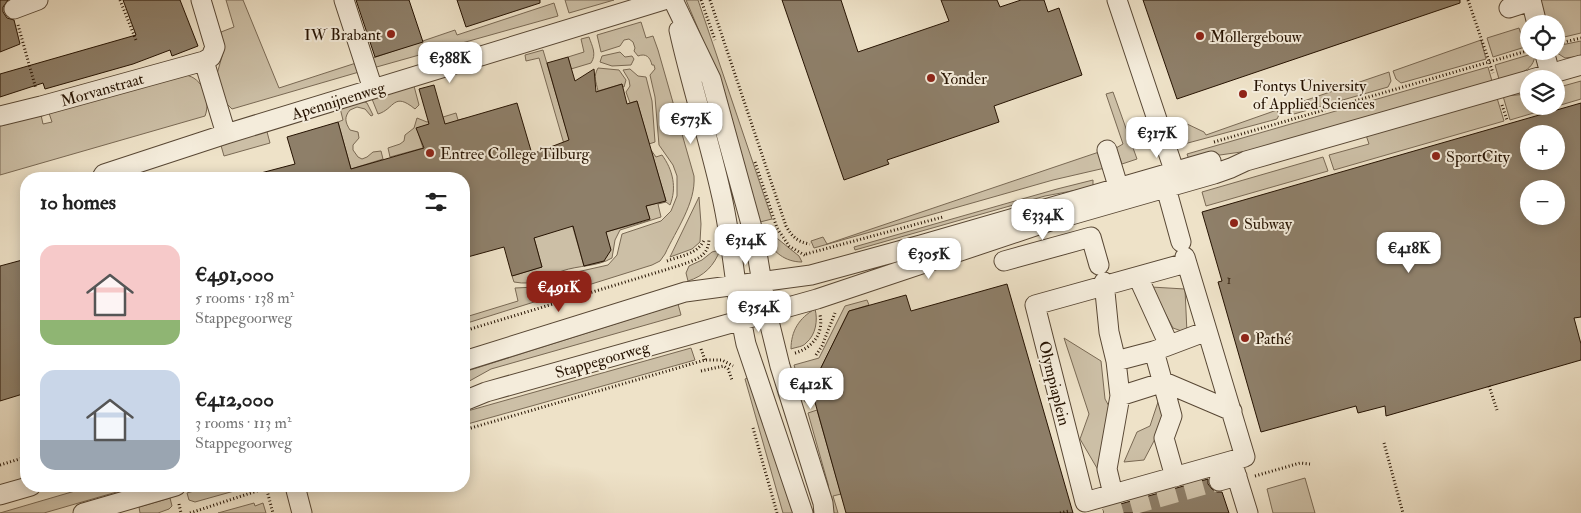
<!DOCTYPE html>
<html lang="en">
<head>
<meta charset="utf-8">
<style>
  :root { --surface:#fff; --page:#f6f6f6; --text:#222; --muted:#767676; --accent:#8f2418 }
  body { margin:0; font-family:"IM FELL Double Pica",serif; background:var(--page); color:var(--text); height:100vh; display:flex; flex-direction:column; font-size:19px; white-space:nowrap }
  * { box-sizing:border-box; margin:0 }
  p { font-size:16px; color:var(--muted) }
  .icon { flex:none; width:28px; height:28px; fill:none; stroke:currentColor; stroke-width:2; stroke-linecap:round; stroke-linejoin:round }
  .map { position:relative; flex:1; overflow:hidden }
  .drawer { position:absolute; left:20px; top:172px; width:450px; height:320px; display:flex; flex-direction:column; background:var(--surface); border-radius:20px; box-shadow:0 2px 12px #0003 }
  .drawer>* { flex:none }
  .tools { position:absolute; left:1520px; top:15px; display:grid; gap:10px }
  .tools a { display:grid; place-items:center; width:45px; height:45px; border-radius:50%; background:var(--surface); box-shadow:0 2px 12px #0003; font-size:25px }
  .price { position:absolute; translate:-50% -42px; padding:0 11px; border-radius:10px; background:#fff; color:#222; font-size:16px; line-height:32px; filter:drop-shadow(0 1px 2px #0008) }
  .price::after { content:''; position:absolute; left:50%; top:30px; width:15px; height:11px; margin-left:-8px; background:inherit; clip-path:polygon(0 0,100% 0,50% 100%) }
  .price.selected { background:var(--accent); color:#fff }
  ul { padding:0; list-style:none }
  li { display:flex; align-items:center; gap:15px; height:125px; padding:0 20px }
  li span { display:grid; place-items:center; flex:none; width:140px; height:100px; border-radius:15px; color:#555 }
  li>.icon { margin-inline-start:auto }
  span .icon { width:60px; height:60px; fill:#fffc; stroke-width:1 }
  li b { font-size:21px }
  h2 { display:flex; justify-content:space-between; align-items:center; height:60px; padding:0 20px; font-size:21px }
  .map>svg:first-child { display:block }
  .green { fill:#ccbfa6; stroke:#796954 }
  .building { fill:#8e7f69; stroke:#261302; fill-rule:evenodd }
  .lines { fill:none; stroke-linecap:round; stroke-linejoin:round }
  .minor-tunnel { stroke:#d0c3aa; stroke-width:19; stroke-dasharray:19 9; stroke-linecap:butt }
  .minor-casing { stroke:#584734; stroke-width:21 }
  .path { stroke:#261302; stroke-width:3; stroke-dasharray:1 2.5; stroke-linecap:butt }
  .minor { stroke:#f4ecdb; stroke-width:19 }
  .poi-dot { fill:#8f2418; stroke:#f4ecdb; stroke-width:2 }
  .labels { text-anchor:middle; stroke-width:4; stroke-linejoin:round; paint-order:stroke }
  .number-label { font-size:14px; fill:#402e1c }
  .poi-label { font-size:16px; fill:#261302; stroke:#f4ecdb; text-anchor:start }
  .street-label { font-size:16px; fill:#261302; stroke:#f4ecdb }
</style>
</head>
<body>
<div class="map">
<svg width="1581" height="513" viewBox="0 0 1581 513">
  <rect width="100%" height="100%" fill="#eee2c8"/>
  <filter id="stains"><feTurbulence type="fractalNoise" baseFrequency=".004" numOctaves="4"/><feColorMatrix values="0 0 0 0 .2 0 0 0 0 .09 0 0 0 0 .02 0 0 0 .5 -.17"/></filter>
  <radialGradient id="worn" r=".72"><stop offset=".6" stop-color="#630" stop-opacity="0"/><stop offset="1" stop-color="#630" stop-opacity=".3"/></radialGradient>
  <path class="green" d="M226,0H243L279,88L356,63L359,72L232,109L226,103L217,74L224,49L221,32L234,27Z
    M565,0H614L569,13Z
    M686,0H698L772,219L760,222L724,90Z
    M1540,0H1581V33L1556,39V24H1546Z
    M554,3L558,16L373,68L370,59L455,30L457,35Z
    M641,22L646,38L653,36L658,50L694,176C696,203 676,230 665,254L660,261L652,265L464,324V302L469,316L518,301L515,288L536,287L568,274L608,265L617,255L622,234L661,221L671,211L677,196V176L673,165L659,145L655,97L650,75L655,69L654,65H652C650,57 646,53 638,56L634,51L635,48L633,42L629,39L624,40L620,46L601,52L597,35Z
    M1519,28L1525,47L1493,57L1487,38Z
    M589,37C592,46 597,54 591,63L571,69L568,57L584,52L581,39Z
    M1481,40L1486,59L1401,83L1396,79L1393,71Z
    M1581,41V56L1565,58L1554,51H1556V46Z
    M543,50L570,142L564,144L539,58L526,61L525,55Z
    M620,52L625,57L632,56L634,59L631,65L612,66L600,62L602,56Z
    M1535,53C1535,73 1514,75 1499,79L1495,65Z
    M1488,67L1492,81L1248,151L1213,156L1190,162L1187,154Z
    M598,68L619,70L626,80L624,87H623L622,84L598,91C596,81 593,77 598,68Z
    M630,69L638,76L646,77L652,101L655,142L649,144L637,101L630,103L626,92L630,86L629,80L623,70Z
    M1389,72L1391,81L1388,87L1294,114L1290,112L1289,106Z
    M185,75C203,77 211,101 205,116L0,175V126L41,115L43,124L52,122L49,113Z
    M1581,81V99L1510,120L1503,96L1529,94V106H1556V88Z
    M414,86L419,105L415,109C393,91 395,109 378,114L372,99Z
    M1113,92L1137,159L1122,164L1116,148L1123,144L1106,94Z
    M1497,98L1504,121L1334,170L1329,155L1369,144L1366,135Z
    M363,101L367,103L373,115L371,116L365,109L357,107L350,110C344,117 345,122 350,130L358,132L359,138L353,145V150L358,157L362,159L367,157L373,152L381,151L383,159L351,169L338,122L343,120L340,108Z
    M1277,110L1279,115L1277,119L1173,147L1170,132L1185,123L1204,132L1206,135Z
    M456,113L458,120L467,118L465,193L464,179L417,129L423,148L390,157L388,148L400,144L404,141L405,135L414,128L417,118L427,122Z
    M266,128L270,143L224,156L220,142Z
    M651,150L656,157L662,155C673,170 677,188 670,205L666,202L658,204L661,217L620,230L615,240L612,258C597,267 579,265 562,271C544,278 535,286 514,282L512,276L542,267L534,238L567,207L584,266L604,261L603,256L606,232L650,220L646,206L666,201Z
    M1099,152L1105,168L1053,180L814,248L811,241L823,237L827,244Z
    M1323,157L1328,171L1206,206L1202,192Z
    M1093,180V187L1045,196L855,250L854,247L1057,189Z
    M699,197L701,224L700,242L692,249L670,257Z
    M773,235L799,256L802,262C785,262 773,252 765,237Z
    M720,250C714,266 704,276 688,281L686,273L689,266L702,260L712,252Z
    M1151,287L1185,289L1187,333L1173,328Z
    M867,300L869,305L849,311L811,388L814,400L805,402L794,365L819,358L845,306Z
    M678,304L681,315L491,369L464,384V372Z
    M815,309C818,320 816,335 806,343C803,347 796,347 791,349C791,331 799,318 815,309Z
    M1064,338L1101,361L1105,399L1110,408L1101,475L1080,439L1089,414Z
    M691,348L695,360L464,425V412Z
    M750,377L796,513H783L745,379Z
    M1158,402L1166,418L1144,460L1124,462L1137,432L1150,426Z
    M817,410L841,494L833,496L838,513H832L828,484L808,413Z
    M1305,478L1315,513H1273L1267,489Z
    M92,486H126L127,489L44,513H0Z
    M211,486H252L195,502L189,500L187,493Z
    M170,498L172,506L169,509L158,513H140L139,507Z
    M254,503L255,506L263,503L266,513H218Z"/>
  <path class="building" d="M0,0H8L3,7V12L7,18L14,20L20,44L0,52Z
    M123,0H180L198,46L172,56L170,50L133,64L45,89L43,83L0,97V74L136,35Z
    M356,0H409L423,42L375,57Z
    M457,0H540V3L466,27Z
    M782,0H841L858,52L949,21L941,0H997L1000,7L1021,0H1044L1048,12L1059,8L1082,75L994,106L999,122L887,160L889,164L844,180Z
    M1143,0H1460V3L1177,99Z
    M568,57L575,81L594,69L596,92L622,84L627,104L637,101L666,201L646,206L650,219L606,232L611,250L604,261L584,266L573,226L534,238L542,267L512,276L504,247L464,258V179H258L257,174L295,164L287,137L338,122L351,169L424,148L416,128L429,124L419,89L434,85L445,124L517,103L532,154L569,140L547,63Z
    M1581,103V317L1574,318L1581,344V360L1386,416L1385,406L1358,413L1356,406L1261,432L1218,282L1222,281L1202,212ZM1529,134H1556V161H1529ZM1529,189H1556V216H1529Z
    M26,259V393L0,401V266Z
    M1007,284L1073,513H846L811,388L849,311L906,295L911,311Z
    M1208,479V484L1212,489L1217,492H1222L1229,513H1104L1103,509Z"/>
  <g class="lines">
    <path class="minor-tunnel" d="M1104,513L1219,481"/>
    <defs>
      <path id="minor" d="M344,0L373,89
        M673,0L711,79L754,235L767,313L780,366L823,503L824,513
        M1117,0L1178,182
        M1531,0L1537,24
        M1509,8L1531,1
        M14,9L38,0
        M679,30C691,85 709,139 721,193C733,243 735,294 746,344L803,513
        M1544,51L1550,73
        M204,61L226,134
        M1532,79L1581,65
        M0,116L41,106L204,61L211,57L215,47L201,0
        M1107,150L1122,199
        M1163,177L1181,242
        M101,179L104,174L226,134L664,0
        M1185,257L1245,457L1085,502L1035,305L1186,263
        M1004,261L1091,237L1099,265
        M1138,277L1169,345
        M1104,282L1109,332L1116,361L1120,396L1107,469L1113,494
        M1154,351L1172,416L1164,438L1175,477
        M464,361L685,292L811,275L921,245L1211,161
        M1116,361L1154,351L1207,331
        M1120,396L1164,382L1232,411
        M464,401L486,392L817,299L1050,221L1214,174L1231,168L1246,161L1529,80
        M1232,461L1248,513
        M1219,481L1237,476
        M295,486L302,513
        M0,495L31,486
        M83,513L176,486"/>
    </defs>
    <use href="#minor" class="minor-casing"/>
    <path class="path" d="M120,0L136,40
      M701,0L715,40
      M710,0L786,226C792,237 798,242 810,244
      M1468,0L1493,73
      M18,25L36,89
      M1560,43L1581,38
      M1502,105L1507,120
      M1214,142L1527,51
      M755,162L777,228L789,246L806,256
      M806,254L943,217
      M667,261C680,256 698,254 704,240
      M464,331L678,266C694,260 709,258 709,238
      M701,349L705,360
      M795,353C812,348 824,334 820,315
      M816,355L822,346L835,313
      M701,371L724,366L728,369L732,380
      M1489,386L1497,410
      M753,428L777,513
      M464,430L705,360H722L733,366
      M1384,443L1403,513
      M0,465L26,457
      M1255,476L1300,463L1310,464
      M266,487L273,513
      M179,504L181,513
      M190,513L272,486
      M1060,513L1069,511"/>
    <use href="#minor" class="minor"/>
  </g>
  <g class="poi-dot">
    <circle cx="391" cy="34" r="5"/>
    <circle cx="1200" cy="36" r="5"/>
    <circle cx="931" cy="78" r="5"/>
    <circle cx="1243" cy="94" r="5"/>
    <circle cx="430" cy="153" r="5"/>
    <circle cx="1436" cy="156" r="5"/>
    <circle cx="1234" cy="223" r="5"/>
    <circle cx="1245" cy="338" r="5"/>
  </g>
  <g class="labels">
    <g class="number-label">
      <text x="1229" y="284">1</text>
    </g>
    <g class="poi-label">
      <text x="381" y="40" text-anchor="end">IW Brabant</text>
      <text x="1210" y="42">Mollergebouw</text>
      <text x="941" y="84">Yonder</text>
      <text x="1253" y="91">Fontys University<tspan x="1253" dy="18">of Applied Sciences</tspan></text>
      <text x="440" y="159">Entree College Tilburg</text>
      <text x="1446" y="162">SportCity</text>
      <text x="1244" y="229">Subway</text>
      <text x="1255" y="344">Pathé</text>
    </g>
    <g class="street-label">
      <text transform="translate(102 89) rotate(-16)" y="6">Morvanstraat</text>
      <text transform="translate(338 100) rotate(-17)" y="6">Apennijnenweg</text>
      <text transform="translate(602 359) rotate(-16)" y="6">Stappegoorweg</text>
      <text transform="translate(1055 383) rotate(76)" y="6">Olympiaplein</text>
    </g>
  </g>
  <rect width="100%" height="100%" filter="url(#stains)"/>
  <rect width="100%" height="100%" fill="url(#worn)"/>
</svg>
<div class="tools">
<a><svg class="icon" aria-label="locate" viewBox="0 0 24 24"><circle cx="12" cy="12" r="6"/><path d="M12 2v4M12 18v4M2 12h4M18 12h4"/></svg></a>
<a><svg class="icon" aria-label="layers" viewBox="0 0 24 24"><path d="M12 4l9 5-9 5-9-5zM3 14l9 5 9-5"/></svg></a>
<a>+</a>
<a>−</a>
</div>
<b class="price" style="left:450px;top:84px">€388K</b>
<b class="price" style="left:691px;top:145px">€573K</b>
<b class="price" style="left:1157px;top:159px">€317K</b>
<b class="price" style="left:1043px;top:241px">€334K</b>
<b class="price" style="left:746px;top:266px">€314K</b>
<b class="price" style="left:1409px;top:274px">€418K</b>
<b class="price" style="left:929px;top:280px">€305K</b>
<b class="price selected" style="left:559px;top:313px">€491K</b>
<b class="price" style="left:759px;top:333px">€354K</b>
<b class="price" style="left:811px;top:410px">€412K</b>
<section class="drawer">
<h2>10 homes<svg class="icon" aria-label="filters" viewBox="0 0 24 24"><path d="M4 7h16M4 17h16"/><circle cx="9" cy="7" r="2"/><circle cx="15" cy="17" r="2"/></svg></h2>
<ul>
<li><span style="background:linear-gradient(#f6c9c9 75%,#8fb573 0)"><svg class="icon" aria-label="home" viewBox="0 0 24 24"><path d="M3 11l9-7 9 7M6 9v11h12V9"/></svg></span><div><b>€491,000</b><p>5 rooms · 138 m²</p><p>Stappegoorweg</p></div></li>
<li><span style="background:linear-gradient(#c9d6e8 70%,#9aa5b1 0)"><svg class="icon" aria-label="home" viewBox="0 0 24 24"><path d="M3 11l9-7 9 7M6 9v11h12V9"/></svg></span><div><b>€412,000</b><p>3 rooms · 113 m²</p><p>Stappegoorweg</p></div></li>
</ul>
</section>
</div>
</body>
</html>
